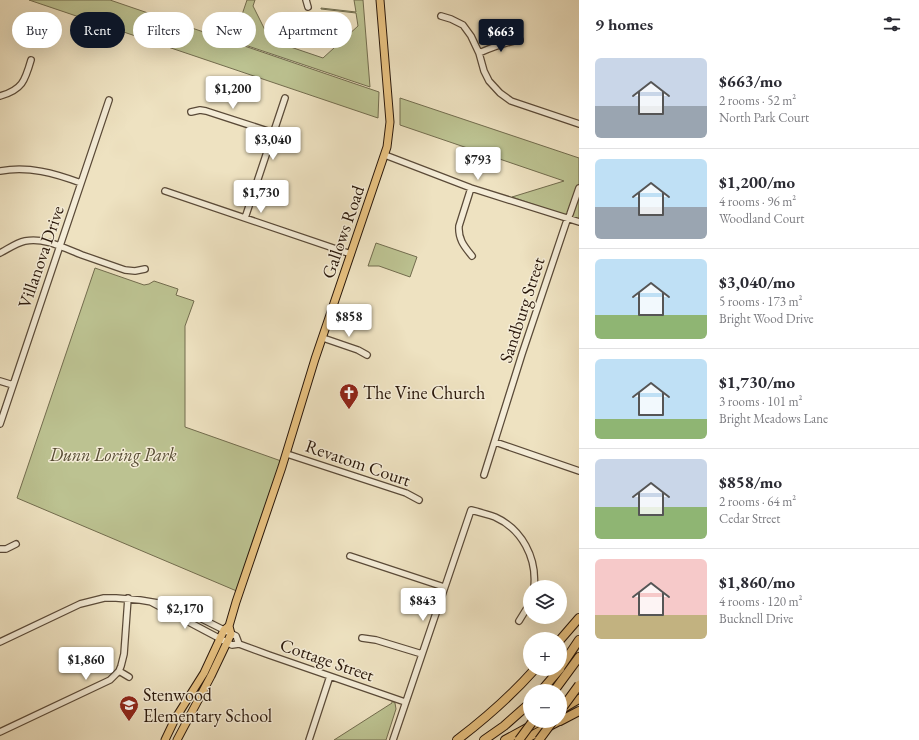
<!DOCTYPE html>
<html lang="en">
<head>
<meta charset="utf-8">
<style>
  :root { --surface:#fff; --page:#f2f2f3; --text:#2b2b33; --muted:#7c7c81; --line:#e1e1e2; --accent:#111827 }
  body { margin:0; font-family:"EB Garamond",serif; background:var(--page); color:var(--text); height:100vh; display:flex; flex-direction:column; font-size:15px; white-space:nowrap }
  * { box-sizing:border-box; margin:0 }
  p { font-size:13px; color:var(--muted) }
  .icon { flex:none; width:22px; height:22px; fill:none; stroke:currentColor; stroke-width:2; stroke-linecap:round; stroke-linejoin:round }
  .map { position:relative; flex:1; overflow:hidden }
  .sheet { display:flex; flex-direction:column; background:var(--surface); width:340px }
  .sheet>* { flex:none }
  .hud { position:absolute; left:12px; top:12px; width:380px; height:36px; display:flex; gap:8px }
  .buttons { position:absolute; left:523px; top:580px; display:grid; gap:8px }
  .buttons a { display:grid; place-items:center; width:44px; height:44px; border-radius:50%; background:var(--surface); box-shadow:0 4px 16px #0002; font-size:20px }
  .price { position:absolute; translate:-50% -34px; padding:0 9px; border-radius:4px; background:#fff; color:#222; font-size:13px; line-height:26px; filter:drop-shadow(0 1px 2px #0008) }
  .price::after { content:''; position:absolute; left:50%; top:24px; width:12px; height:9px; margin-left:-6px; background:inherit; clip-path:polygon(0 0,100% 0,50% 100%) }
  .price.selected { background:var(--accent); color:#fff }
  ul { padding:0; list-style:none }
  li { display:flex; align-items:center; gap:12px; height:100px; padding:0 16px }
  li+li { border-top:1px solid var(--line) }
  li span { display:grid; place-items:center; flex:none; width:112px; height:80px; border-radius:6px; color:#555 }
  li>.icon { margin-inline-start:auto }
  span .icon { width:48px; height:48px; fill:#fffc; stroke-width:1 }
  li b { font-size:17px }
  h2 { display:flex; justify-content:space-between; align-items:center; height:48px; padding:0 16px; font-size:17px }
  .tag { padding:0 14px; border-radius:18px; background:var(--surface); box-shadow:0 4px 16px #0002; font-size:14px; line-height:36px }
  .tag.selected { background:var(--accent); color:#fff }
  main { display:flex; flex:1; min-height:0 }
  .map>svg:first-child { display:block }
  .green { fill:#bcc291; stroke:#726c4e }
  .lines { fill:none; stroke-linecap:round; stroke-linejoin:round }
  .minor-casing { stroke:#5a4a38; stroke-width:8 }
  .major-casing { stroke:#29170a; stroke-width:9 }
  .highway-casing { stroke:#29170a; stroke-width:10 }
  .minor { stroke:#f4ecd7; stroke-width:5.5 }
  .major { stroke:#e7c180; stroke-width:7 }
  .highway { stroke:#e7c180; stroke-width:8 }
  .highway-bridge-casing { stroke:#29170a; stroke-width:10; stroke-linecap:butt }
  .highway-bridge { stroke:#e7c180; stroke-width:8 }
  .labels { text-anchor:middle; stroke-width:3; stroke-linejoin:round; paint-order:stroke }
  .street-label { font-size:18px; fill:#29170a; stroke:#f4ecd7 }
  .poi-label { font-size:18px; fill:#29170a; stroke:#f4ecd7; text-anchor:start }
  .park-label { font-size:18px; font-style:italic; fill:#554a32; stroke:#f4ecd7 }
</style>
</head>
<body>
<main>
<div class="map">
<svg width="579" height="740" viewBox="0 0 579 740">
  <rect width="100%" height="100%" fill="#eee2c1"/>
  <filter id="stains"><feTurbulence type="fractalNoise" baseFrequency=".005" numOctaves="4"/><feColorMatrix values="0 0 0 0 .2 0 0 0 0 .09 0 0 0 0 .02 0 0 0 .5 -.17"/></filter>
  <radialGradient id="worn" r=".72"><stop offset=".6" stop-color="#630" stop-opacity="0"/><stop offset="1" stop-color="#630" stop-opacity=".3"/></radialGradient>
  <path class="green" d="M29,0H110L379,92L378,118Z
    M247,0H255L253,6L266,32L267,39L323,58L358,26L356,13L321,9V8L356,12L354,0H363L370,87L233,41Z
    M400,98L579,158V220L512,197L564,181L400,125Z
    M376,243L417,257L410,277L379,266H368Z
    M95,268L144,285L149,284L154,281L178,289L176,295L194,301L185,326V427L284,462L239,592L17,498Z
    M392,701L395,703L396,709L386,740H334L392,703Z"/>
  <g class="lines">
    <defs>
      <path id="minor" d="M306,0L308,7
        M441,16L451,19L463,25L471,36L479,53L484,71L489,81L500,93L511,101L579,124
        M479,53C493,47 505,42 520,40
        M0,96C22,90 25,81 31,60
        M191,112L200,110L206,111L274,133
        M385,155L471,188L579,222
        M0,171C29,166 54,173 81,183
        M471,188L459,226C458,239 464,246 472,256
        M165,191L351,254
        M245,218L285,98
        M0,253C8,249 16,243 25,241C44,237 64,248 82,255C96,260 111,265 125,270L135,271L145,269
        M323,338L358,350L367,355
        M0,381L13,385
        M0,424L109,100
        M495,442L579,471
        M287,454L406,493L419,500
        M484,475L522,354L566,223L570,214L579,188
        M0,549H6L16,544
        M350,556L444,587
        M151,602L232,645L239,644L269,655L405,702
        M519,621L527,608L530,602
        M362,638L376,640L422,654
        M0,642L80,604L104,598H116L140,600L170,605L188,612L236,636L239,644
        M119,671L129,677
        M0,732L110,680L119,671L121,666L124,654L128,598
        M309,740L330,676
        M393,740L471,510C479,512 487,514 495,517C522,529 537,558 534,587"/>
      <path id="major" d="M165,740L175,719L204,673L224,630L229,626
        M177,740L211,676L231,634L229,626L236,602L282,467L315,359L387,147L390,122L380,0"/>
      <path id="highway" d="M560,640L579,618
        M560,668L579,640
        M541,691L560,669
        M554,691L579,657
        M560,710L579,699
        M560,721L579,711
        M457,740C486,718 510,697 535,669
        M484,740L504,726L530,703
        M505,740L540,721
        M523,740L559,721"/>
    </defs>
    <use href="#minor" class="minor-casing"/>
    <use href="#major" class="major-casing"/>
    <use href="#highway" class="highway-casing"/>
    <use href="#minor" class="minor"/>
    <use href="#major" class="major"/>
    <use href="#highway" class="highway"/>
    <defs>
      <path id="highway-bridge" d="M560,711L579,685
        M519,740L533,721
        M539,740L553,721"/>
    </defs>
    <use href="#highway-bridge" class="highway-bridge-casing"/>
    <use href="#highway-bridge" class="highway-bridge"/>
  </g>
  <defs>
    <symbol id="church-pin" viewBox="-11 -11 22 30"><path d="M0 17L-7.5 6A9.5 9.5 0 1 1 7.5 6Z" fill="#8f2418" stroke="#f4ecd7"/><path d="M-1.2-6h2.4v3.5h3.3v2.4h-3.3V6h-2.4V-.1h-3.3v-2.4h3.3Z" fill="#fff"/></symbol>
    <symbol id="school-pin" viewBox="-11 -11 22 30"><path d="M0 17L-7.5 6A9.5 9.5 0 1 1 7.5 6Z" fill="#8f2418" stroke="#f4ecd7"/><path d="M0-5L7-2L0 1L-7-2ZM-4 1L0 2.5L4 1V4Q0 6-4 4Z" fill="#fff"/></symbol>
  </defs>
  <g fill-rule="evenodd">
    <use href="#church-pin" x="338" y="382" width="22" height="30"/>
    <use href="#school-pin" x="118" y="694" width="22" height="30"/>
  </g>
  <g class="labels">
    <g class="street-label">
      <text transform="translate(343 232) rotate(-71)" y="6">Gallows Road</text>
      <text transform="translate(41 257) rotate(-71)" y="6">Villanova Drive</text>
      <text transform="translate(522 310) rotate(-72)" y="6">Sandburg Street</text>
      <text transform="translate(358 463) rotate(19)" y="6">Revatom Court</text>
      <text transform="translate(327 660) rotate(19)" y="6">Cottage Street</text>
    </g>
    <g class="poi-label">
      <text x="363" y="399">The Vine Church</text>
      <text x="143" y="701">Stenwood<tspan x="143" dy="21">Elementary School</tspan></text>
    </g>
    <g class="park-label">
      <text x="113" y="461">Dunn Loring Park</text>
    </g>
  </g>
  <rect width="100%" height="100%" filter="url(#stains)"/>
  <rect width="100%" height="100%" fill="url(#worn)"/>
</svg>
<div class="buttons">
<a><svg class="icon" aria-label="layers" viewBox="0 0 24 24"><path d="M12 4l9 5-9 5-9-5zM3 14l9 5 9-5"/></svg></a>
<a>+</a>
<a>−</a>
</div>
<b class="price selected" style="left:501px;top:53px">$663</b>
<b class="price" style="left:233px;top:110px">$1,200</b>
<b class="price" style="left:273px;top:161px">$3,040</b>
<b class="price" style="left:478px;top:181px">$793</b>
<b class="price" style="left:261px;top:214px">$1,730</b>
<b class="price" style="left:349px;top:338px">$858</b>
<b class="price" style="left:423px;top:622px">$843</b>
<b class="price" style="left:185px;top:630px">$2,170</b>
<b class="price" style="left:86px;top:681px">$1,860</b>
<div class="hud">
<a class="tag">Buy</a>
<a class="tag selected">Rent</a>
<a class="tag">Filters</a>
<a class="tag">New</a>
<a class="tag">Apartment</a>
</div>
</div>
<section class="sheet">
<h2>9 homes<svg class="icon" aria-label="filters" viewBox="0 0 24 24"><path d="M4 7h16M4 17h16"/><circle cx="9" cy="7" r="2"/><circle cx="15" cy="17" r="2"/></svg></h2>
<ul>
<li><span style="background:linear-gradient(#c9d6e8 60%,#9aa5b1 0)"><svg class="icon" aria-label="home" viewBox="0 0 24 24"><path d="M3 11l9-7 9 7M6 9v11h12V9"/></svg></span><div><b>$663/mo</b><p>2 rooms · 52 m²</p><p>North Park Court</p></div></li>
<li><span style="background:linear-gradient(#bfe0f5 60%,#9aa5b1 0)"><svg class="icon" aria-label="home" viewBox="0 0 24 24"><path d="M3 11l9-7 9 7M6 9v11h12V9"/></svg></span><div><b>$1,200/mo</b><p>4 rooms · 96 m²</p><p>Woodland Court</p></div></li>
<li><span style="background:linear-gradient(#bfe0f5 70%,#8fb573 0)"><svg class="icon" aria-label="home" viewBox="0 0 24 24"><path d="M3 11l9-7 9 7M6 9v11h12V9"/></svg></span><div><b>$3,040/mo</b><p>5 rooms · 173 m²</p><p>Bright Wood Drive</p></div></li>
<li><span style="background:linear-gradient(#bfe0f5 75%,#8fb573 0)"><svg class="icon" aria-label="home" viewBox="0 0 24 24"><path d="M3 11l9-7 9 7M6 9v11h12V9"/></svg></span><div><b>$1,730/mo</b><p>3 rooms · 101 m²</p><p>Bright Meadows Lane</p></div></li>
<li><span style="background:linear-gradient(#c9d6e8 60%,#8fb573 0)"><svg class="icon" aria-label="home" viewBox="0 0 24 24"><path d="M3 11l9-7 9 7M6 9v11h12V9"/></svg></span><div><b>$858/mo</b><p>2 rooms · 64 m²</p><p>Cedar Street</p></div></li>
<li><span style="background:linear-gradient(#f6c9c9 70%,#c2b280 0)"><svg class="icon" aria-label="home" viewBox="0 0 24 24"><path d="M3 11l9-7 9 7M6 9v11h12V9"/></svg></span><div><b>$1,860/mo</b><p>4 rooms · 120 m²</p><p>Bucknell Drive</p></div></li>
</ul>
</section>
</main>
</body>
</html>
